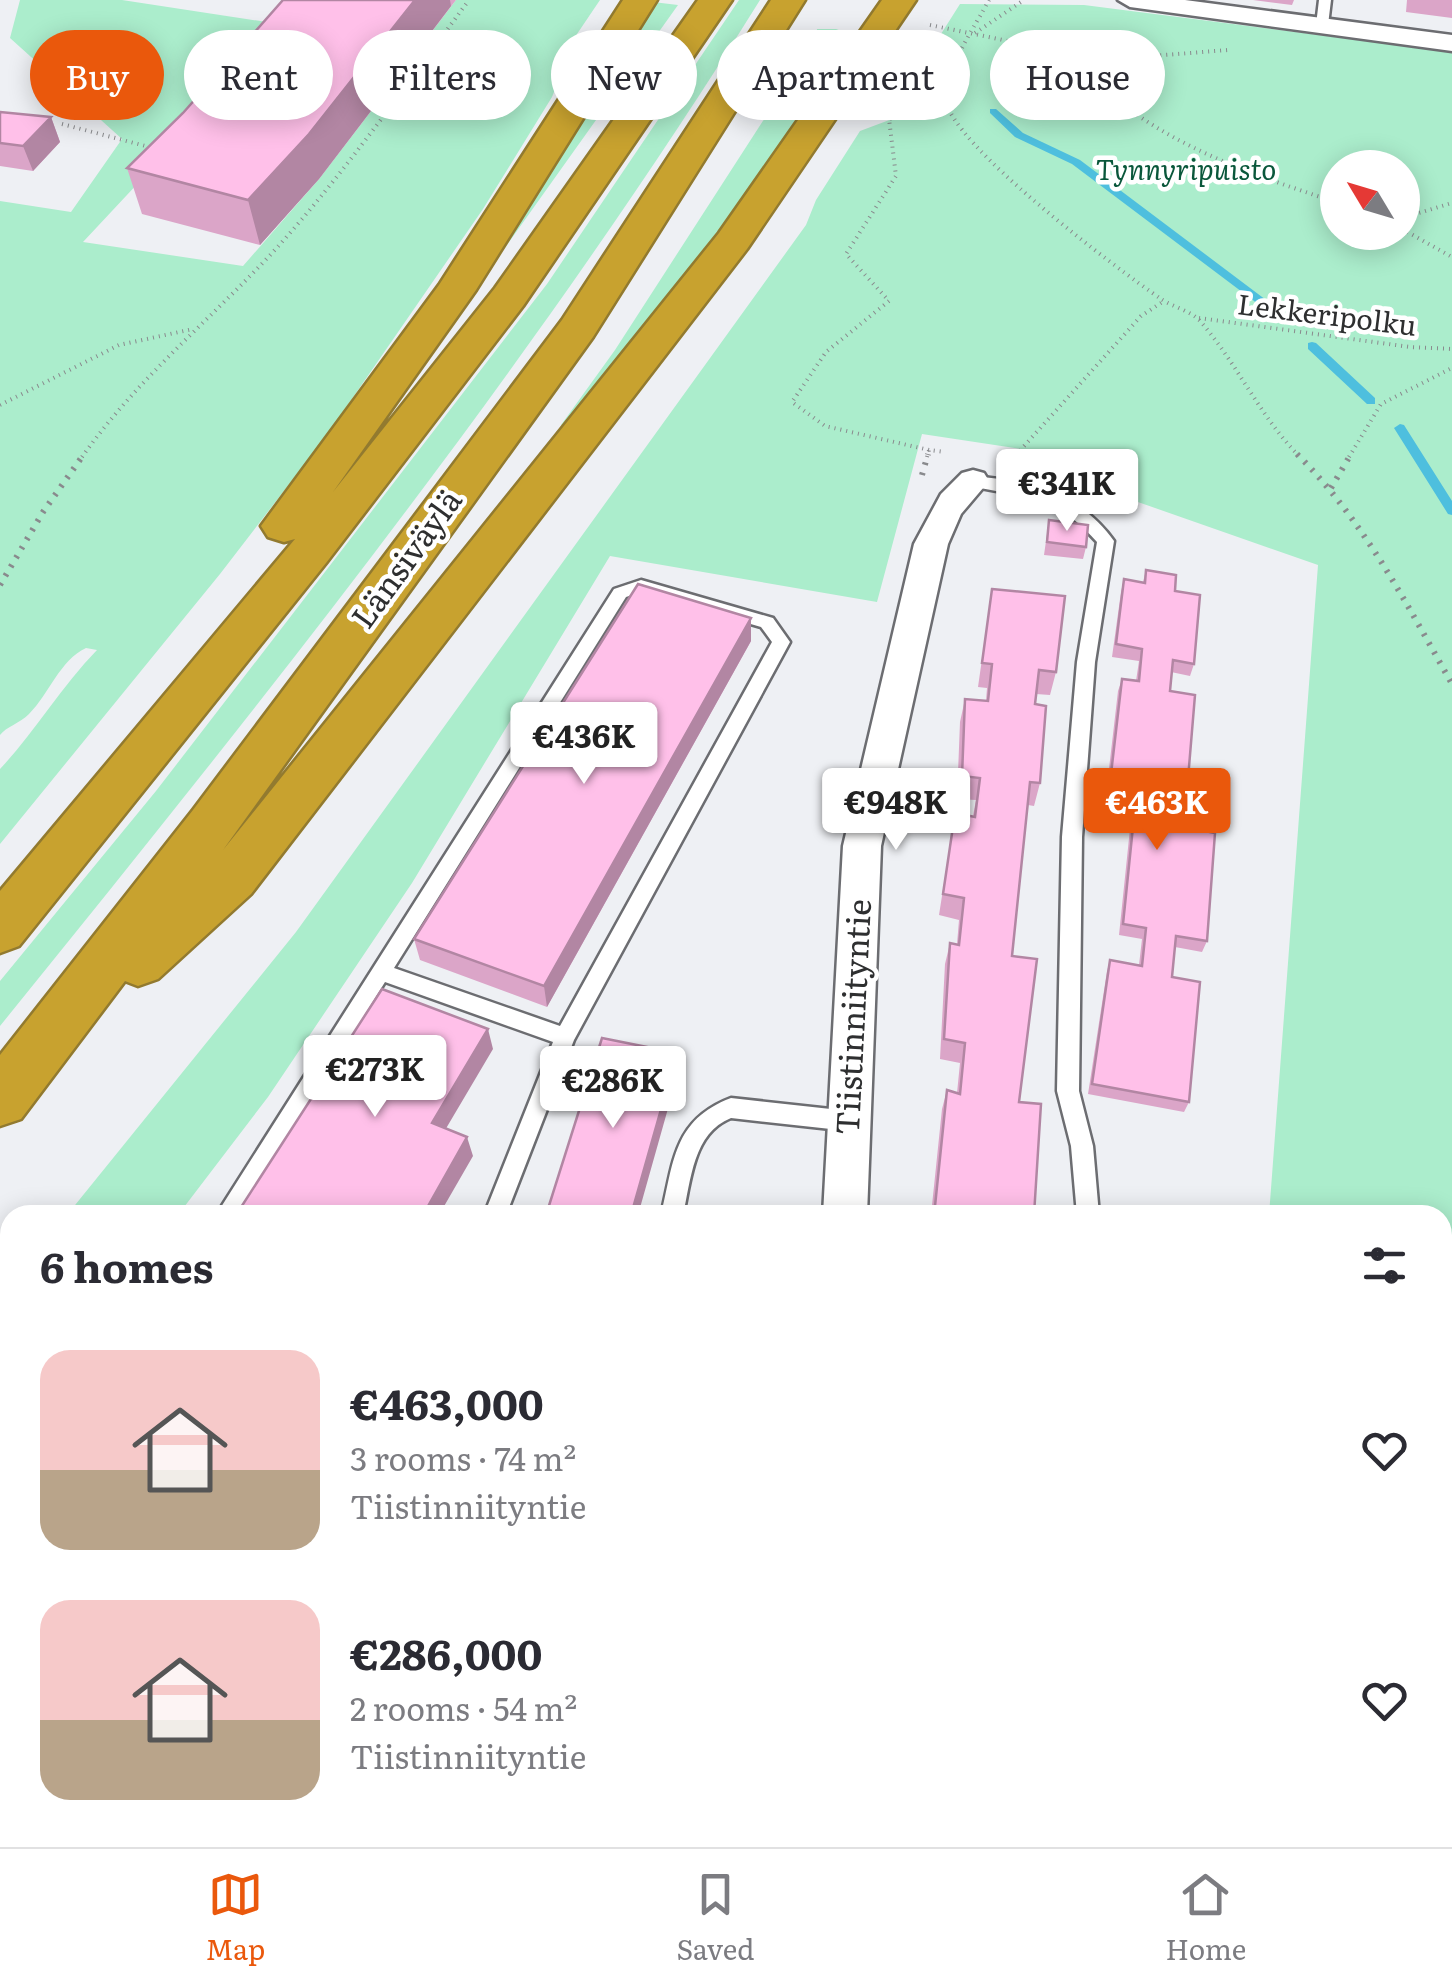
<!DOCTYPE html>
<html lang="en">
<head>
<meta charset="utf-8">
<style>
  :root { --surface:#fff; --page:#f2f2f3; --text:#2b2b33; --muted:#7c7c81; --line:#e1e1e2; --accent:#ea580c }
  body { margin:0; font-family:Literata,serif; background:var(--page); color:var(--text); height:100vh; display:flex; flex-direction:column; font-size:38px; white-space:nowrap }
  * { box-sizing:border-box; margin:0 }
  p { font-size:32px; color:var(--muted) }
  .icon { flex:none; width:55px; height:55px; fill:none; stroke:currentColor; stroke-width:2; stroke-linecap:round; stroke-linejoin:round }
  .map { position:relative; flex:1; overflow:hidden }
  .details { position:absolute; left:0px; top:1205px; width:1452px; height:642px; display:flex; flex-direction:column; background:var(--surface); border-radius:30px 30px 0 0; box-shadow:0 5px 25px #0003 }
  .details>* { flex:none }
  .guide { position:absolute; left:30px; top:30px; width:1392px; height:90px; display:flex; gap:20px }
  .needle { width:65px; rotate:308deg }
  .controls { position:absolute; left:1320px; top:150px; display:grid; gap:20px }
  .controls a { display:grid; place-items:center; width:100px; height:100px; border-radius:50%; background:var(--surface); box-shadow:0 5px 25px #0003; font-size:50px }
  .price { position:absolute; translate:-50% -85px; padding:0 22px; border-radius:10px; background:#fff; color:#222; font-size:32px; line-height:65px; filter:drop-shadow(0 2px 5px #0008) }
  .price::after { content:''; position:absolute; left:50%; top:60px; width:30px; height:22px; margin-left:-15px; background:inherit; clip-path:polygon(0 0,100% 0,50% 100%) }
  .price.selected { background:var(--accent); color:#fff }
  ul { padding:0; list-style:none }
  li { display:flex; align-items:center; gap:30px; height:250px; padding:0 40px }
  li span { display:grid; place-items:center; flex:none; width:280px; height:200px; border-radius:30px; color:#555 }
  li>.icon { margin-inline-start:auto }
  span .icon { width:120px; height:120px; fill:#fffc; stroke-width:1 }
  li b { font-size:42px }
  h2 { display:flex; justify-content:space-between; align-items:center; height:120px; padding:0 40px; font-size:42px }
  .tag { padding:0 35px; border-radius:45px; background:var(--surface); box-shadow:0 5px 25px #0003; font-size:35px; line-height:90px }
  .tag.selected { background:var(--accent); color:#fff }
  .dock { display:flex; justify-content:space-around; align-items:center; height:140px; border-top:2px solid var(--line); background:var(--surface); font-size:28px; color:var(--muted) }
  .dock a { display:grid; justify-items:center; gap:5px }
  .dock .selected { color:var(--accent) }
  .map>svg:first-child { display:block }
  .green { fill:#abedcc; fill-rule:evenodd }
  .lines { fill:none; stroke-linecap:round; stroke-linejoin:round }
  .stream { fill:#4ebfde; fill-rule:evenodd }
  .service-casing { stroke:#6c6d71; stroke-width:5 }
  .minor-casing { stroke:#6c6d71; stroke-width:5 }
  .motorway-casing { stroke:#927a2f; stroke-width:5 }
  .path-far2 { stroke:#898a8d; stroke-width:4; stroke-dasharray:1 5; stroke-linecap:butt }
  .path-far1 { stroke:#898a8d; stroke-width:6; stroke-dasharray:2.5 8; stroke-linecap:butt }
  .path { stroke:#898a8d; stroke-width:8; stroke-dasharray:2.5 9; stroke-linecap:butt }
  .service { fill:#fff; fill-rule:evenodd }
  .minor { fill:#fff; fill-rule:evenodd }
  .motorway { fill:#c8a22f; fill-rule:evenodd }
  .wall { fill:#dba5c8 }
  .shaded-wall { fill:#b286a3 }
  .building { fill:#ffc0e9; stroke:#b286a3; stroke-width:2.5 }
  .labels { text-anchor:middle; stroke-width:9; stroke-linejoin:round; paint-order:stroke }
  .far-park-label { font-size:28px; font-style:italic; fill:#0a573b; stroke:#fff }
  .far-street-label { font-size:28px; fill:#2e2f30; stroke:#fff }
  .street-label { font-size:32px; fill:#2e2f30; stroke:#fff }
</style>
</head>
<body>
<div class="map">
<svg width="1452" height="1847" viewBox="0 0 1452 1847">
  <rect width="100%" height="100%" fill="#eef0f4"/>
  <path class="green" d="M20,0H122L286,25L83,242L243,266L319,179L456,0H600L577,34L552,97L483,209L327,435L220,574L0,844V769C34,733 61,687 97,650L86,648C60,660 49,694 29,714C20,723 6,727 0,735V201L71,212L122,139L10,38Z
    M739,0H760C535,361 267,696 0,1026V981L156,791L547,284Z
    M653,2L678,5L497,259L488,263Z
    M960,4L1084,5L1452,52V1847H1210L1212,1838H1442V1215H1269L1318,565L1055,473L1041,452L922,434L877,602L610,556L412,883L268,1097L178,1215H67L296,932L806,225L816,200L860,131L900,116L908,86ZM1338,168H1402V232H1338Z
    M817,29H836L857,37L693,272L566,428L561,425L615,350L770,110C788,88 816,58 817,29Z
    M10,1285V1463L0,1479V1297Z"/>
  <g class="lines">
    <path class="stream" d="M990,109H996L1023,133L1080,160L1290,318V322H1282L1072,164L1015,137L990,113Z
      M1312,342L1316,343L1375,398V404H1367L1308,349V343Z
      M1400,424L1404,425L1452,501V515L1448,514L1394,428Z"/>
    <defs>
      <path id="service" d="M1319,0H1331L1328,25L1322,29L1316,25Z
        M973,476C1028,481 1080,493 1114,541L1095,662L1082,837L1079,1091L1093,1146L1099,1215H1077L1071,1146L1057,1091L1062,837L1077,662L1097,542C1052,492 1027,499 967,485L965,481Z
        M641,580L773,618L790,642L574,1040L506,1215H484L553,1042L385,982L240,1215H216L614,589ZM641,592L761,627L772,642L560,1026L394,968L626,597Z
        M731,1098L849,1111L857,1114L860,1121L857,1128L849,1131L731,1118C693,1133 691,1180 683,1215H661C674,1162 673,1120 731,1098Z
        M473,1838H502L498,1847H469Z"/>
      <path id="minor" d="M1118,0H1185L1452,35V51L1130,7Z
        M973,470L984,473L989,481L961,514L948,544L881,846L867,1215H823L843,846L914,544L941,494L962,473Z
        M700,1838H756L753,1847H697Z"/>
      <path id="motorway" d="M623,0H657L476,290L333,492L495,288L698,0H732L523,306L326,563L19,946L0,953V891L295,539L284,542L268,537L261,526L439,285Z
        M771,0H805L593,337L223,850L719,233L882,0H916L747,249L251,894L158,979L138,986L125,981L21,1119L0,1126V1055L193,810L562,320Z"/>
    </defs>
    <use href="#service" class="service-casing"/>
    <use href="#minor" class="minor-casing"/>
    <use href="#motorway" class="motorway-casing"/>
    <path class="path-far2" d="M989,0C977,23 944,72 945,97C948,143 1119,270 1161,299C1173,307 1191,311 1200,321C1237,363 1260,417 1300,457
      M930,25L1101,60L1228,50
      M975,33L1024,0
      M1101,60L1102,87C1168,147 1255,175 1338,203
      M62,124L153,148
      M1402,218L1452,203
      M1402,229L1452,257
      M1199,318L1410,347L1452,349
      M0,405L119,345L193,329
      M929,450L825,426L792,402L826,352L889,301L846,254L896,176L889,119L948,105
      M1016,455L1141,316L1164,301
      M82,457C137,379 209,321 273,252C345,173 406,85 469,0
      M927,457L929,450L945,452
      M1349,457L1381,404L1452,368"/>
    <path class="path-far1" d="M1297,454C1364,521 1406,603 1452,684
      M922,475L928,454
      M1331,488L1351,454
      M0,585L43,512L84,454"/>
    <path class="path" d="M1442,1815L1452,1809
      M866,1838L895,1847
      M1393,1847L1408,1838"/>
    <use href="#service" class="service"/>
    <use href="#minor" class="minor"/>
    <use href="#motorway" class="motorway"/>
  </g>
  <path class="wall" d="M283,0H456L319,179L260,245L142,214L127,168L183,113Z
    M1253,0H1294L1292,5Z
    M1407,0H1452V18L1406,12Z
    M0,112L51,117L60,142L33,171L0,166Z
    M1049,520L1086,547L1083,559L1044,555Z
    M1146,570L1175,591L1194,664L1190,676L1171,672L1170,691L1184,827L1207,941L1202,952L1175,947L1172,977L1189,1102L1184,1112L1088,1094L1107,971L1110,960L1139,965L1142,939L1119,935L1134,790L1107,786L1118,691L1122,679L1136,681L1139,661L1112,657L1121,592L1124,579L1143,582Z
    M992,589L1056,672L1050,695L1036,694L1035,704L1040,783L1034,806L1028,805L1012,956L1019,1102L1034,1215H931L942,1109L947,1090L957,1093L960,1063L940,1059L945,964L950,943L957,944L959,920L939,915L955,813L973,816L976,800L957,799L960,722L965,699L986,701L987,688L978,687Z
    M751,618V641L547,1007L420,960L414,939Z"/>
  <path class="shaded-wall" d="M415,0H450L451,6L319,179L260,245L248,200Z
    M51,117L60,142L33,171L23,146Z
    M751,618V641L547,1007L544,986Z
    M488,1029L493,1049L438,1142L432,1123Z
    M677,1053L678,1073L638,1215H631Z
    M467,1137L473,1156L439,1215H423Z
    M0,1737L10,1744V1751L0,1744Z
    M135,1838H145L158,1847H149Z"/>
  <path class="building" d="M283,0H415L309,134L248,200L127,168L183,113Z
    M0,112L51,117L23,146L0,143Z
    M1049,520L1088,525L1086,547L1047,542Z
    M1146,570L1176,575L1175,591L1200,595L1194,664L1173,660L1170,691L1195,695L1184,827L1215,833L1207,941L1176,936L1172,977L1200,982L1189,1102L1092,1084L1110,960L1142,966L1146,928L1123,924L1138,778L1111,774L1122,679L1139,681L1142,649L1116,644L1124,579L1145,583Z
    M638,584L751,618L544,986L414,939Z
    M992,589L1065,596L1056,672L1039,670L1035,704L1046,706L1040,783L1030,782L1012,956L1037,959L1019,1102L1041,1104L1034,1215H957V1210L935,1206L947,1090L960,1094L965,1043L944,1039L950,943L959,945L964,898L943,894L955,813L975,817L980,778L962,776L965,699L988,701L992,664L982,663Z
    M382,989L488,1029L432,1123L467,1137L423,1215H236Z
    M602,1038L677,1053L631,1215H546Z
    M0,1744L10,1751V1838H135L149,1847H0Z"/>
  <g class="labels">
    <g class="far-park-label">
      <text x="1186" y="180">Tynnyripuisto</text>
    </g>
    <g class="far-street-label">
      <text transform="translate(1327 315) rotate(7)" y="10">Lekkeripolku</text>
    </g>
    <g class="street-label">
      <text transform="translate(407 559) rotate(-54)" y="11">Länsiväylä</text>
      <text transform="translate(854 1017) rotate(-87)" y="11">Tiistinniityntie</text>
    </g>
  </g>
</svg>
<div class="controls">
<a><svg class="needle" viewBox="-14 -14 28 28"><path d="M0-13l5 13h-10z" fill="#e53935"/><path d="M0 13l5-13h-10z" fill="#7c7c81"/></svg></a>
</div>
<b class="price" style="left:1067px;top:534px">€341K</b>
<b class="price" style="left:584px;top:787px">€436K</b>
<b class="price" style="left:896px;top:853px">€948K</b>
<b class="price selected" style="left:1157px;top:853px">€463K</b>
<b class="price" style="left:375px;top:1120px">€273K</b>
<b class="price" style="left:613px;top:1131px">€286K</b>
<div class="guide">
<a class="tag selected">Buy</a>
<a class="tag">Rent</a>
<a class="tag">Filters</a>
<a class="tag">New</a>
<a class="tag">Apartment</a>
<a class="tag">House</a>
</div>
<section class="details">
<h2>6 homes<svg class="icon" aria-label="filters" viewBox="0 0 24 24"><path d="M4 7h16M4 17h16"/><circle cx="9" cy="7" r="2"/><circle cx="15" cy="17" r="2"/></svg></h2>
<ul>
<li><span style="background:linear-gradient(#f6c9c9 60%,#b9a48a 0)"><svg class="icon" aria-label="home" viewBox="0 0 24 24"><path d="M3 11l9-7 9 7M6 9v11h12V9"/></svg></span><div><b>€463,000</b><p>3 rooms · 74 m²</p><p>Tiistinniityntie</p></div><svg class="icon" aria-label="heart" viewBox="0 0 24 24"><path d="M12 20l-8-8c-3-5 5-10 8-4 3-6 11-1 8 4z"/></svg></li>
<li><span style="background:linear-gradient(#f6c9c9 60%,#b9a48a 0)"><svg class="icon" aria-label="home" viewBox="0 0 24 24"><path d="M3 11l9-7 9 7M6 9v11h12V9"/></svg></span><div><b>€286,000</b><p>2 rooms · 54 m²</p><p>Tiistinniityntie</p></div><svg class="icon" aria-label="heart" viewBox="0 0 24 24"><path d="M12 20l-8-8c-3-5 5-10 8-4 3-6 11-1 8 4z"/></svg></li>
</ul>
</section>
</div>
<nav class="dock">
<a class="selected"><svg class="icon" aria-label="map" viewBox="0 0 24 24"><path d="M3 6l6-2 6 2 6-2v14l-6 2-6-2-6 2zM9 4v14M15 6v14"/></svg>Map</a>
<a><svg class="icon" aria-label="saved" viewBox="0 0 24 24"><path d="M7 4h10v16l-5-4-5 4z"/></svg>Saved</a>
<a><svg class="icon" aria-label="home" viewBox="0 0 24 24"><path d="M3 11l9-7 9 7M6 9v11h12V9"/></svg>Home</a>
</nav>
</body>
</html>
